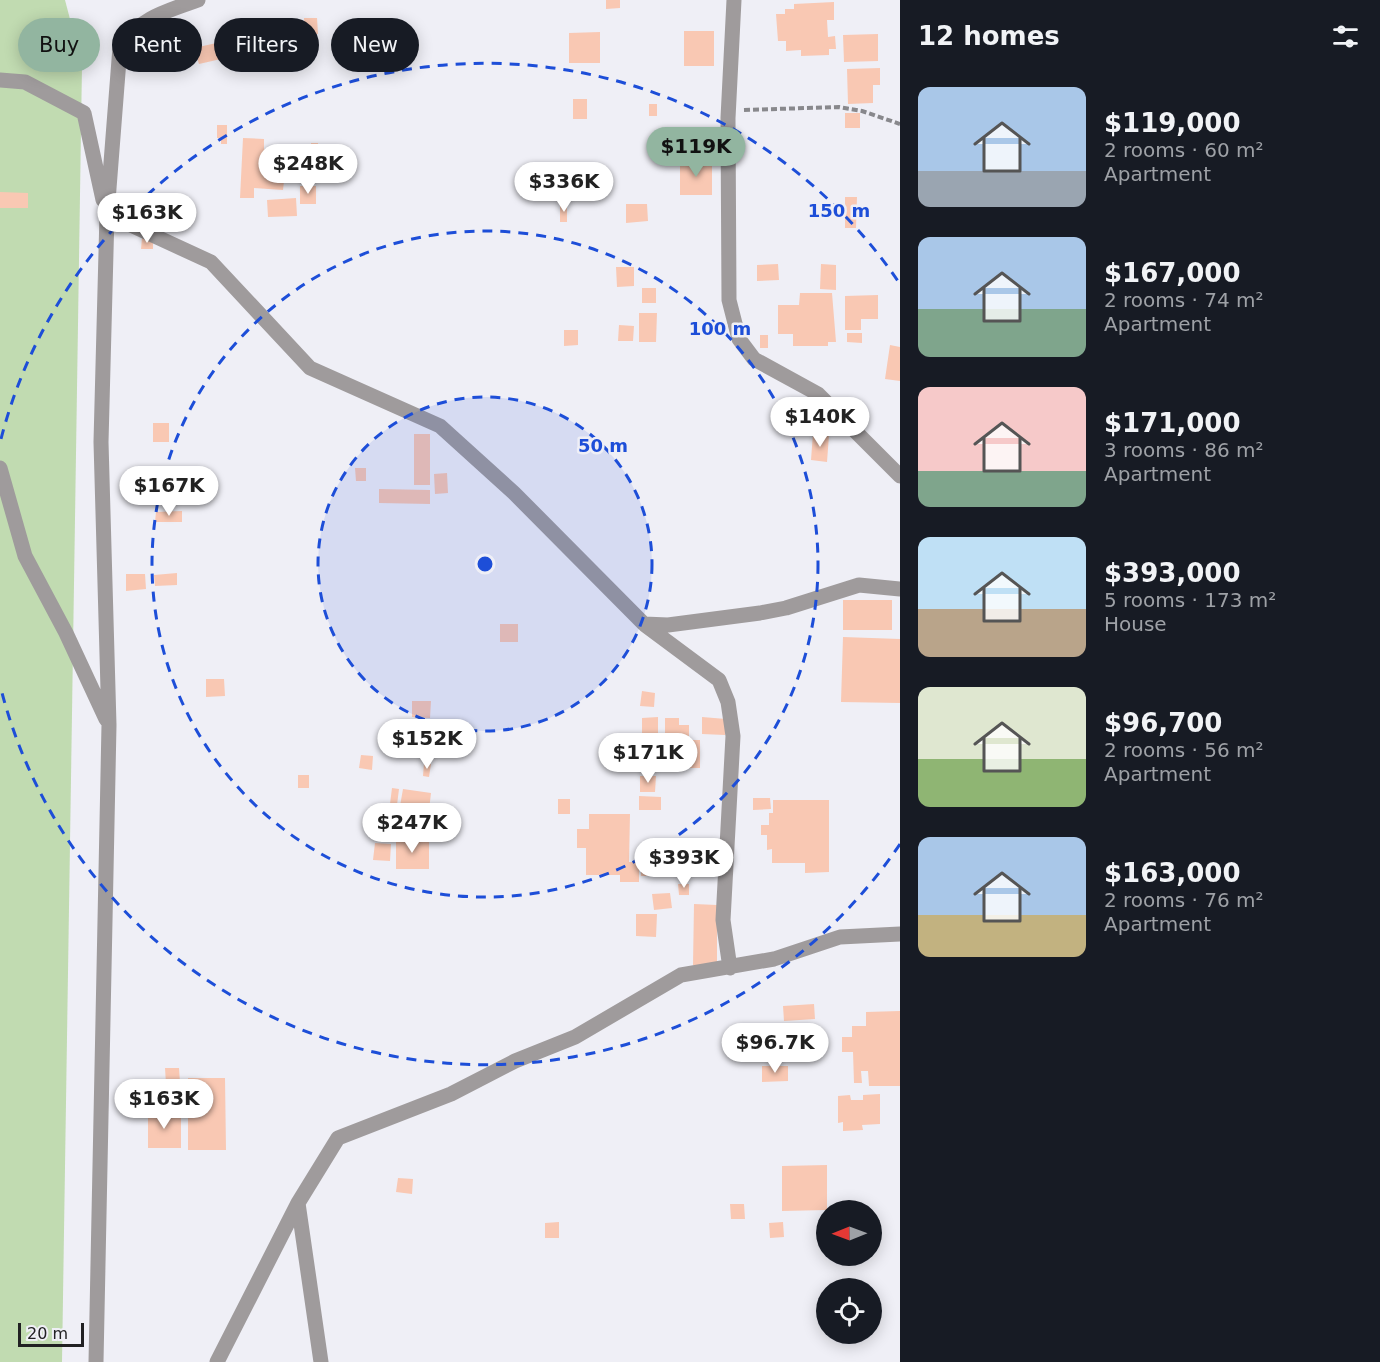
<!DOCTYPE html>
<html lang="en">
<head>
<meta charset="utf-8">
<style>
  :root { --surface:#171b24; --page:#20242c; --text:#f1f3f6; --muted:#9ea1a6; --accent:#92b5a0 }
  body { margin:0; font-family:"DejaVu Sans",sans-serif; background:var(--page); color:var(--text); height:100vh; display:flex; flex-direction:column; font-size:22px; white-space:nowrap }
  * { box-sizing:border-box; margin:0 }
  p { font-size:20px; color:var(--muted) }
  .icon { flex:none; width:33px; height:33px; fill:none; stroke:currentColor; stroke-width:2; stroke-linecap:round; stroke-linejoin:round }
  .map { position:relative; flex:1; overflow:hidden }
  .side { display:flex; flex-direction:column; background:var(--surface); width:480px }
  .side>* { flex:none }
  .hud { position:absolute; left:18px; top:18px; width:570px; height:54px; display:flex; gap:12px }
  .needle { width:39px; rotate:269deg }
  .controls { position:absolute; left:816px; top:1200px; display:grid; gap:12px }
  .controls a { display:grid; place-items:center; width:66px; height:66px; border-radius:50%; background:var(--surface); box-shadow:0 3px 15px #0003; font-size:30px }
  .scale { position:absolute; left:18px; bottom:15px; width:66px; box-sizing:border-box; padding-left:6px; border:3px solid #212123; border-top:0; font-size:16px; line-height:21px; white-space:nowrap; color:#212123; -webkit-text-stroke:4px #efeff6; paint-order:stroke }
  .price { position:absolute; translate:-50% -51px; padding:0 14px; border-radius:21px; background:#fff; color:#222; font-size:20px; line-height:39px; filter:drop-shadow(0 2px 3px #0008) }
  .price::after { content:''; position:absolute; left:50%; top:36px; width:18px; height:14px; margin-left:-9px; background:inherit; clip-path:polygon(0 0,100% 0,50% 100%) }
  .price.selected { background:var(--accent); color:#111 }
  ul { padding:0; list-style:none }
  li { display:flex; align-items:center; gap:18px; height:150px; padding:0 18px }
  li span { display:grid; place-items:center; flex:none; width:168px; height:120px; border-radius:12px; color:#555 }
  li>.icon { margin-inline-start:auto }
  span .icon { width:72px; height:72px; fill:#fffc; stroke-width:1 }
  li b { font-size:26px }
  h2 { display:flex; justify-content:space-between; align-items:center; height:72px; padding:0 18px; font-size:26px }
  .chip { padding:0 21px; border-radius:27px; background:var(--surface); box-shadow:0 3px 15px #0003; font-size:21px; line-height:54px }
  .chip.selected { background:var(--accent); color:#111 }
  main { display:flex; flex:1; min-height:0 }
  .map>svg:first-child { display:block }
  .green { fill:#c1dbb1 }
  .building { fill:#f9c8b3 }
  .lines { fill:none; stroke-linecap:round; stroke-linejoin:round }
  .path { stroke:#88888c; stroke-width:4; stroke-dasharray:6 3; stroke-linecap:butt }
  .street { stroke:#9f9b9c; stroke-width:15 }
  .ring { fill:none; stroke:#1d4ed8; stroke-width:3; stroke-dasharray:10 8 }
  .centre { fill:#1d4ed8; stroke:#efeff6; stroke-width:3 }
  .ring-label { font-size:18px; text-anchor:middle; font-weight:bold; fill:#1d4ed8; stroke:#efeff6; stroke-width:5; stroke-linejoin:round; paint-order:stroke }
</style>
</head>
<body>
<main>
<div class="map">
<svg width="900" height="1362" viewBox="0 0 900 1362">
  <rect width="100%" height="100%" fill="#efeff6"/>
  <path class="green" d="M0,0H65L82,65L62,1362H0Z"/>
  <path class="building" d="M606,0H620V8L606,9Z
    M834,2V20H827L828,37L835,36L836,49H829V55L801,56V50L786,51V41H778L776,14H785V9H794V4Z
    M304,18H317L318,34L305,35Z
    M684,31H714V66H684Z
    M600,32V63H569V33Z
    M878,34V61L844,62L843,35Z
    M230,40L234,56L199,64L194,48Z
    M880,68V85H873V103L848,104L847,69Z
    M573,99H587V119H573Z
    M649,104H657V116H649Z
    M845,113H860V128H845Z
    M217,125H227V144H221V138H217Z
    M243,138L264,139V149L275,150L274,172H285L283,190L254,188V198H240Z
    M311,143H318V150H311Z
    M680,162H712V195H680Z
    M597,163L599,194L568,195L567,164Z
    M300,186H316V204H300Z
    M0,192L28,193V208H0Z
    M845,197H857L856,228H845Z
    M296,198L297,216L268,217L267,200Z
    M560,204H567V222H560Z
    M626,204H647L648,221L626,223Z
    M142,238L153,239V249H141Z
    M778,264L779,280L757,281V265Z
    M821,264L836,265V290L820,289Z
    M616,267H634V286L617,287Z
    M642,288H656V303H642Z
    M800,293H832L836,342H828V346H793V334H778V305H799Z
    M878,295V319H861V330H845V296Z
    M639,313H657L656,342H639Z
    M619,325L634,326L633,341H618Z
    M564,330H578V345L564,346Z
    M847,333H862V343L847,342Z
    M760,335H768V348H760Z
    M890,345L900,347V381L885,379Z
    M153,423H169V442H153Z
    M813,433L829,435L827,462L811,460Z
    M414,434H430V485H414Z
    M355,468H366V481H356Z
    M447,473L448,493L435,494L434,474Z
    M379,489L430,490V504L379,503Z
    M182,511V522H155L156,512Z
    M177,573V585L155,586L154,575Z
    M126,574H145L146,589L126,591Z
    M843,600H892V630H843Z
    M500,624H518V642H500Z
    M843,637L900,639V703L841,702Z
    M206,679H224L225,696L206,697Z
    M642,691L655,693L654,707L640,706Z
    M412,701H431L430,718L412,717Z
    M658,717V734L665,733V718H679V725H689V740H700V768H655V763H642V718Z
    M702,717L726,719L725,735L702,734Z
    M361,755L373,756L372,770L359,768Z
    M424,763L431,764L429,777L423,776Z
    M298,775H309V788H298Z
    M640,776H656L655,792H640Z
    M392,788L399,789L397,805L390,804Z
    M403,789L431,793L429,810L400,806Z
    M639,796L661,797V810H639Z
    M753,798H770L771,809L753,810Z
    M558,799H570V814H558Z
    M773,800H829V872L805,873V863H772V849L767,850V835H761V825H769V813H773Z
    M589,814H630L629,862H640V858H655V868H639V882H620V875H586V848H577V829H589Z
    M396,839H429V869H396Z
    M375,843L391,844L390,861L373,860Z
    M641,869H652L653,876H641Z
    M678,884H689V895H679Z
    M670,893L672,908L654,910L652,894Z
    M694,904L717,905V965H693Z
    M636,914H657L656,937L636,936Z
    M814,1004L815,1019L784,1021L783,1006Z
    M900,1011V1086H869L868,1071H861L862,1083H854L853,1052H842V1037H852V1026H866V1012Z
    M762,1066H788V1081L762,1082Z
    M165,1068H179L180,1083L166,1084Z
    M188,1078H225L226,1150H188Z
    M880,1094V1124L862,1125L863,1130L843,1131V1122L838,1123V1096L850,1095L851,1100H863V1095Z
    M148,1113H181V1148H148Z
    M827,1165V1210L782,1211V1166Z
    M398,1178L413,1179L412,1194L396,1192Z
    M730,1204H744L745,1219H731Z
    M559,1222V1238H545V1223Z
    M783,1222L784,1237L770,1238L769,1223Z"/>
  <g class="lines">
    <path class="path" d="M744,110L839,107L862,111L900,124"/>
    <path class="street" d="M734,0L728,118L729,300L739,339L754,359L818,394L900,476
      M0,80L25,82L84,113L103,200
      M107,214L211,262L310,368L440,426L514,493L644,624L668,625L760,613L786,608L859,585L900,589
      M0,468L25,556L66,633L106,719
      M645,625L719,680L728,702L733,736L723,920L730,968
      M298,1203L321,1362
      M96,1362L109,725L101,442L107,214L120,47C139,18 167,11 198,0
      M217,1362L298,1203L338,1138L451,1094L515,1061L575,1037L681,975L774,959L840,937L900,934"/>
  </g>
  <circle cx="485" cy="564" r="167" fill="#1d4ed8" fill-opacity=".12"/>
  <g class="ring">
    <circle cx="485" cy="564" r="167"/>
    <circle cx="485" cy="564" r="333"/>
    <path d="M900 844A500 500 0 0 1 1 689M1 439A500 500 0 0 1 900 284"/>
  </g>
  <circle cx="485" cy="564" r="9" class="centre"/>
  <g class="ring-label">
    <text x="839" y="217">150 m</text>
    <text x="720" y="335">100 m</text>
    <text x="603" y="452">50 m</text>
  </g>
</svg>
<div class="controls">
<a><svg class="needle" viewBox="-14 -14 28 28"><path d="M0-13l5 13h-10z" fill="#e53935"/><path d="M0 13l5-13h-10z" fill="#9ea1a6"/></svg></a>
<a><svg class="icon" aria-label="locate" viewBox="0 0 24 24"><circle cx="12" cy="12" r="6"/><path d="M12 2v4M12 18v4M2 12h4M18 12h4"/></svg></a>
</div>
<div class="scale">20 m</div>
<b class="price selected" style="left:696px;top:178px">$119K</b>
<b class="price" style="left:308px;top:195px">$248K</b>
<b class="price" style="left:564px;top:213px">$336K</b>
<b class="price" style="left:147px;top:244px">$163K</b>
<b class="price" style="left:820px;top:448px">$140K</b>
<b class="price" style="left:169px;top:517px">$167K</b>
<b class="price" style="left:427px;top:770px">$152K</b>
<b class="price" style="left:648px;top:784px">$171K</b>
<b class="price" style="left:412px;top:854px">$247K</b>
<b class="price" style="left:684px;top:889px">$393K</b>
<b class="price" style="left:775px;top:1074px">$96.7K</b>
<b class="price" style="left:164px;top:1130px">$163K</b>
<div class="hud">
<a class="chip selected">Buy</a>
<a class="chip">Rent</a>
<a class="chip">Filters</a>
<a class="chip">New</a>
</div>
</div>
<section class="side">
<h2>12 homes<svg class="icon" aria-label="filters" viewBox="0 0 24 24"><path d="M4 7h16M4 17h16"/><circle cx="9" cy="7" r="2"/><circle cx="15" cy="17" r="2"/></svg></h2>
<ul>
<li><span style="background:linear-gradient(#a9c7e8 70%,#9aa5b1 0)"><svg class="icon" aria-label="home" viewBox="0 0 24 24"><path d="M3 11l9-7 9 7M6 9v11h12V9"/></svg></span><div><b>$119,000</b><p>2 rooms · 60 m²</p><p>Apartment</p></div></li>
<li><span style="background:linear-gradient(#a9c7e8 60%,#7fa58c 0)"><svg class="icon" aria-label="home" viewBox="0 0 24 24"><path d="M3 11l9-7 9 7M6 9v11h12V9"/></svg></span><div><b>$167,000</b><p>2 rooms · 74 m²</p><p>Apartment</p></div></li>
<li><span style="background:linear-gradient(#f6c9c9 70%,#7fa58c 0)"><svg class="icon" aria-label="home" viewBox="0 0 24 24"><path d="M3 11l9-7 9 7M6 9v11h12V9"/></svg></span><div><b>$171,000</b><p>3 rooms · 86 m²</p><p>Apartment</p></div></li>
<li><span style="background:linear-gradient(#bfe0f5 60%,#b9a48a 0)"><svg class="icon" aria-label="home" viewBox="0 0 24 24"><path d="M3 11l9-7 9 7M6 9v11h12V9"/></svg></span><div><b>$393,000</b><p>5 rooms · 173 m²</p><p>House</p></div></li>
<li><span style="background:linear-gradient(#dfe7d0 60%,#8fb573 0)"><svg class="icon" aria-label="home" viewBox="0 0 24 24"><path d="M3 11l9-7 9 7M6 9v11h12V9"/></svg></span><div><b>$96,700</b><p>2 rooms · 56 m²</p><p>Apartment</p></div></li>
<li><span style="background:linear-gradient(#a9c7e8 65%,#c2b280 0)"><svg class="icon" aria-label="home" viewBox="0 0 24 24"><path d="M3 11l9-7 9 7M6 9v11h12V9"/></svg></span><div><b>$163,000</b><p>2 rooms · 76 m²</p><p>Apartment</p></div></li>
</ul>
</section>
</main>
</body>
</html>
